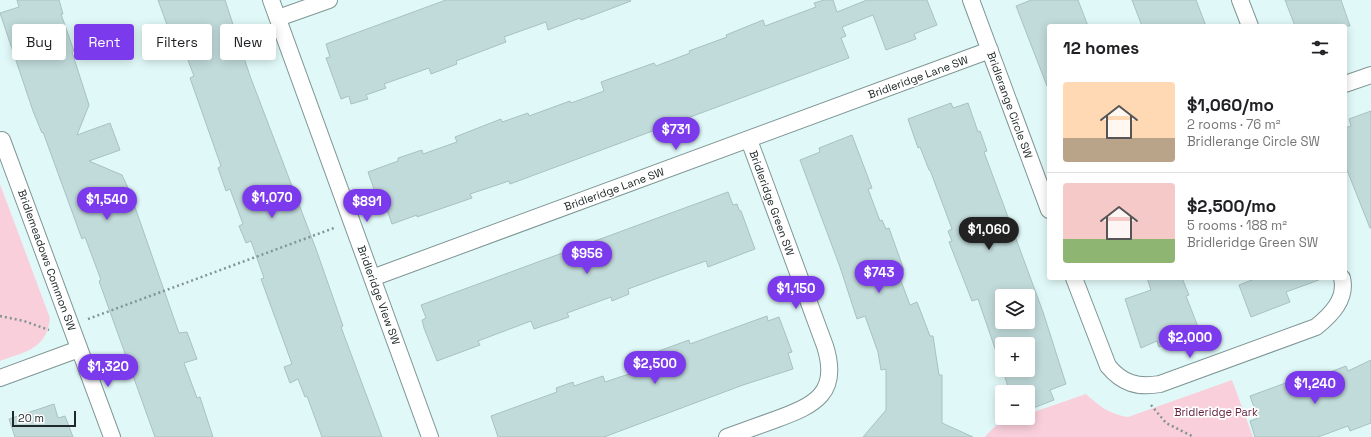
<!DOCTYPE html>
<html lang="en">
<head>
<meta charset="utf-8">
<style>
  :root { --surface:#fff; --page:#f6f6f6; --text:#202124; --muted:#757577; --line:#e0e0e0; --accent:#7c3aed }
  body { margin:0; font-family:"Space Grotesk",sans-serif; background:var(--page); color:var(--text); height:100vh; display:flex; flex-direction:column; font-size:15px; white-space:nowrap }
  * { box-sizing:border-box; margin:0 }
  p { font-size:13px; color:var(--muted) }
  .icon { flex:none; width:22px; height:22px; fill:none; stroke:currentColor; stroke-width:2; stroke-linecap:round; stroke-linejoin:round }
  .map { position:relative; flex:1; overflow:hidden }
  .side { position:absolute; left:1047px; top:24px; width:300px; height:256px; display:flex; flex-direction:column; background:var(--surface); border-radius:4px; box-shadow:0 2px 10px #0003 }
  .side>* { flex:none }
  .hud { position:absolute; left:12px; top:24px; width:380px; height:36px; display:flex; gap:8px }
  .buttons { position:absolute; left:995px; top:289px; display:grid; gap:8px }
  .buttons a { display:grid; place-items:center; width:40px; height:40px; border-radius:4px; background:var(--surface); box-shadow:0 2px 10px #0003; font-size:20px }
  .scale { position:absolute; left:12px; bottom:10px; width:64px; box-sizing:border-box; padding-left:4px; border:2px solid #202929; border-top:0; font-size:11px; line-height:14px; white-space:nowrap; color:#202929; -webkit-text-stroke:3px #fff; paint-order:stroke }
  .price { position:absolute; translate:-50% -34px; padding:0 9px; border-radius:14px; background:var(--accent); color:#fff; font-size:13px; line-height:26px; filter:drop-shadow(0 1px 2px #0008) }
  .price::after { content:''; position:absolute; left:50%; top:24px; width:12px; height:9px; margin-left:-6px; background:inherit; clip-path:polygon(0 0,100% 0,50% 100%) }
  .price.current { background:#222; color:#fff }
  ul { padding:0; list-style:none }
  li { display:flex; align-items:center; gap:12px; height:100px; padding:0 16px }
  li+li { border-top:1px solid var(--line) }
  li span { display:grid; place-items:center; flex:none; width:112px; height:80px; border-radius:4px; color:#555 }
  li>.icon { margin-inline-start:auto }
  span .icon { width:48px; height:48px; fill:#fffc; stroke-width:1 }
  li b { font-size:17px }
  h2 { display:flex; justify-content:space-between; align-items:center; height:48px; padding:0 16px; font-size:17px }
  .pill { padding:0 14px; border-radius:4px; background:var(--surface); box-shadow:0 2px 10px #0003; font-size:14px; line-height:36px }
  .pill.current { background:var(--accent); color:#fff }
  .map>svg:first-child { display:block }
  .green { fill:#f9cfdc }
  .building { fill:#c1dbda; stroke:#a9c2c1; fill-rule:evenodd }
  .lines { fill:none; stroke-linecap:round; stroke-linejoin:round }
  .minor-casing { stroke:#7e9594; stroke-width:18 }
  .path { stroke:#839494; stroke-width:2.5; stroke-dasharray:2 3; stroke-linecap:butt }
  .minor { stroke:#fff; stroke-width:16 }
  .labels { text-anchor:middle; stroke-width:3.5; stroke-linejoin:round; paint-order:stroke }
  .street-label { font-size:11px; fill:#202929; stroke:#fff }
  .park-label { font-size:11px; fill:#662640; stroke:#fff }
</style>
</head>
<body>
<div class="map">
<svg width="1371" height="437" viewBox="0 0 1371 437">
  <rect width="100%" height="100%" fill="#e0f9f8"/>
  <path class="green" d="M0,184L50,318C47,349 25,352 0,361Z
    M1232,380L1253,437H985C997,421 1009,418 1028,418V414L1086,394C1099,406 1109,414 1128,417Z"/>
  <path class="building" d="M17,0H59L63,14H61L74,51L72,52L89,105L77,135L110,123L120,150L89,161L122,175L129,190L179,333L187,332L197,359L184,363L197,398L200,397L213,437H155L99,281L101,280L85,237L82,239L43,132L42,133L33,111L0,13L19,7Z
    M158,0H225L250,76L316,249L343,326L341,327L382,437H322L307,396L305,397L298,379L290,383L284,367L292,364L261,279L264,278L251,241L246,243L239,226L243,224L230,189L226,191L218,168L221,166L190,78L194,76L181,42L174,44Z
    M446,0H630L631,1L581,20L580,18L548,30L546,22L504,37L506,42L456,61L457,64L431,74L429,68L384,84L386,88L366,95L368,99L351,104L349,96L341,99L326,58L330,57L326,44Z
    M824,0H833L837,12L867,0H927L937,25L914,34L916,39L886,50L873,15L842,27L846,36L841,38L849,58L510,184L509,181L470,194L472,198L417,217V215L392,224L386,207L381,209L368,172L398,161V158L422,150L423,154L457,142L455,137L501,119L502,122L528,113L529,116L570,101L571,103L604,91L601,82L654,63L656,66L690,53L689,51L727,37L726,35L763,20L765,26L816,7L814,3Z
    M1031,0H1078L1088,26H1049V86H1047L1016,6Z
    M1132,0H1196L1206,26H1142Z
    M1285,0H1341L1350,26H1295Z
    M951,103L953,108L968,103L978,132L980,131L987,151L984,152L1043,312L1066,384L1050,390L1054,400L1028,410V392H1010L978,299L972,301L949,242L952,241L948,231L952,229L930,170H929L920,147L918,148L908,119ZM1002,296H1028V322H1002ZM1002,344H1028V370H1002Z
    M1371,111V228H1370L1345,165V128L1351,126L1349,119Z
    M852,135L872,188L868,189L880,221L882,220L886,229L889,228L904,270L898,273L910,305L917,302L930,336H933L939,375H942V423L973,437H863L886,410V369L881,370L878,352L865,316L857,319L840,267L800,160L820,152L819,148Z
    M728,192L733,205L737,204L739,210L741,211L755,249L708,267L706,261L680,270L628,289L629,294L612,301L611,297L567,313L569,317L534,329L531,321L478,341L480,345L437,361L424,328L422,320L426,318L421,305Z
    M1147,278H1182L1189,295L1186,296L1200,332L1159,347L1157,341L1141,348L1125,299L1151,290Z
    M1257,278H1319V280L1286,292L1290,302L1251,317L1239,285Z
    M767,316L768,321L779,317L792,352L788,353L793,369L743,385L604,437H498L491,416L557,392L556,388L573,382L574,386L603,376L605,382L638,371L634,360L689,340L690,344Z
    M1371,360V423L1350,431L1348,426L1318,437H1255L1250,421L1258,418L1250,396L1302,377L1304,382L1346,366L1348,371Z
    M54,404L58,418L65,416L73,437H15L9,419Z"/>
  <g class="lines">
    <defs>
      <path id="minor" d="M271,0L430,437
        M971,0L1049,210
        M1240,0L1250,26
        M278,18L329,0
        M1345,84L1371,75
        M0,141L2,140L112,437
        M372,278L990,50
        M1074,278L1108,366C1122,383 1137,388 1160,384L1316,327C1331,315 1347,299 1342,278
        M0,378L79,349
        M727,437C744,431 760,425 777,419C815,405 840,393 825,346L749,140"/>
    </defs>
    <use href="#minor" class="minor-casing"/>
    <path class="path" d="M0,316L24,321L49,330
      M88,319L334,228
      M1151,405L1166,423L1194,437"/>
    <use href="#minor" class="minor"/>
  </g>
  <g class="labels">
    <g class="street-label">
      <text transform="translate(918 77) rotate(-20)" y="4">Bridleridge Lane SW</text>
      <text transform="translate(1010 105) rotate(70)" y="4">Bridlerange Circle SW</text>
      <text transform="translate(614 189) rotate(-20)" y="4">Bridleridge Lane SW</text>
      <text transform="translate(772 203) rotate(70)" y="4">Bridleridge Green SW</text>
      <text transform="translate(47 260) rotate(70)" y="4">Bridlemeadows Common SW</text>
      <text transform="translate(379 295) rotate(70)" y="4">Bridleridge View SW</text>
    </g>
    <g class="park-label">
      <text x="1216" y="416">Bridleridge Park</text>
    </g>
  </g>
</svg>
<div class="buttons">
<a><svg class="icon" aria-label="layers" viewBox="0 0 24 24"><path d="M12 4l9 5-9 5-9-5zM3 14l9 5 9-5"/></svg></a>
<a>+</a>
<a>−</a>
</div>
<div class="scale">20 m</div>
<b class="price" style="left:676px;top:151px">$731</b>
<b class="price" style="left:272px;top:219px">$1,070</b>
<b class="price" style="left:107px;top:221px">$1,540</b>
<b class="price" style="left:367px;top:223px">$891</b>
<b class="price current" style="left:989px;top:251px">$1,060</b>
<b class="price" style="left:587px;top:275px">$956</b>
<b class="price" style="left:879px;top:294px">$743</b>
<b class="price" style="left:796px;top:310px">$1,150</b>
<b class="price" style="left:1190px;top:359px">$2,000</b>
<b class="price" style="left:655px;top:385px">$2,500</b>
<b class="price" style="left:108px;top:388px">$1,320</b>
<b class="price" style="left:1315px;top:405px">$1,240</b>
<div class="hud">
<a class="pill">Buy</a>
<a class="pill current">Rent</a>
<a class="pill">Filters</a>
<a class="pill">New</a>
</div>
<section class="side">
<h2>12 homes<svg class="icon" aria-label="filters" viewBox="0 0 24 24"><path d="M4 7h16M4 17h16"/><circle cx="9" cy="7" r="2"/><circle cx="15" cy="17" r="2"/></svg></h2>
<ul>
<li><span style="background:linear-gradient(#ffd9b3 70%,#b9a48a 0)"><svg class="icon" aria-label="home" viewBox="0 0 24 24"><path d="M3 11l9-7 9 7M6 9v11h12V9"/></svg></span><div><b>$1,060/mo</b><p>2 rooms · 76 m²</p><p>Bridlerange Circle SW</p></div></li>
<li><span style="background:linear-gradient(#f6c9c9 70%,#8fb573 0)"><svg class="icon" aria-label="home" viewBox="0 0 24 24"><path d="M3 11l9-7 9 7M6 9v11h12V9"/></svg></span><div><b>$2,500/mo</b><p>5 rooms · 188 m²</p><p>Bridleridge Green SW</p></div></li>
</ul>
</section>
</div>
</body>
</html>
